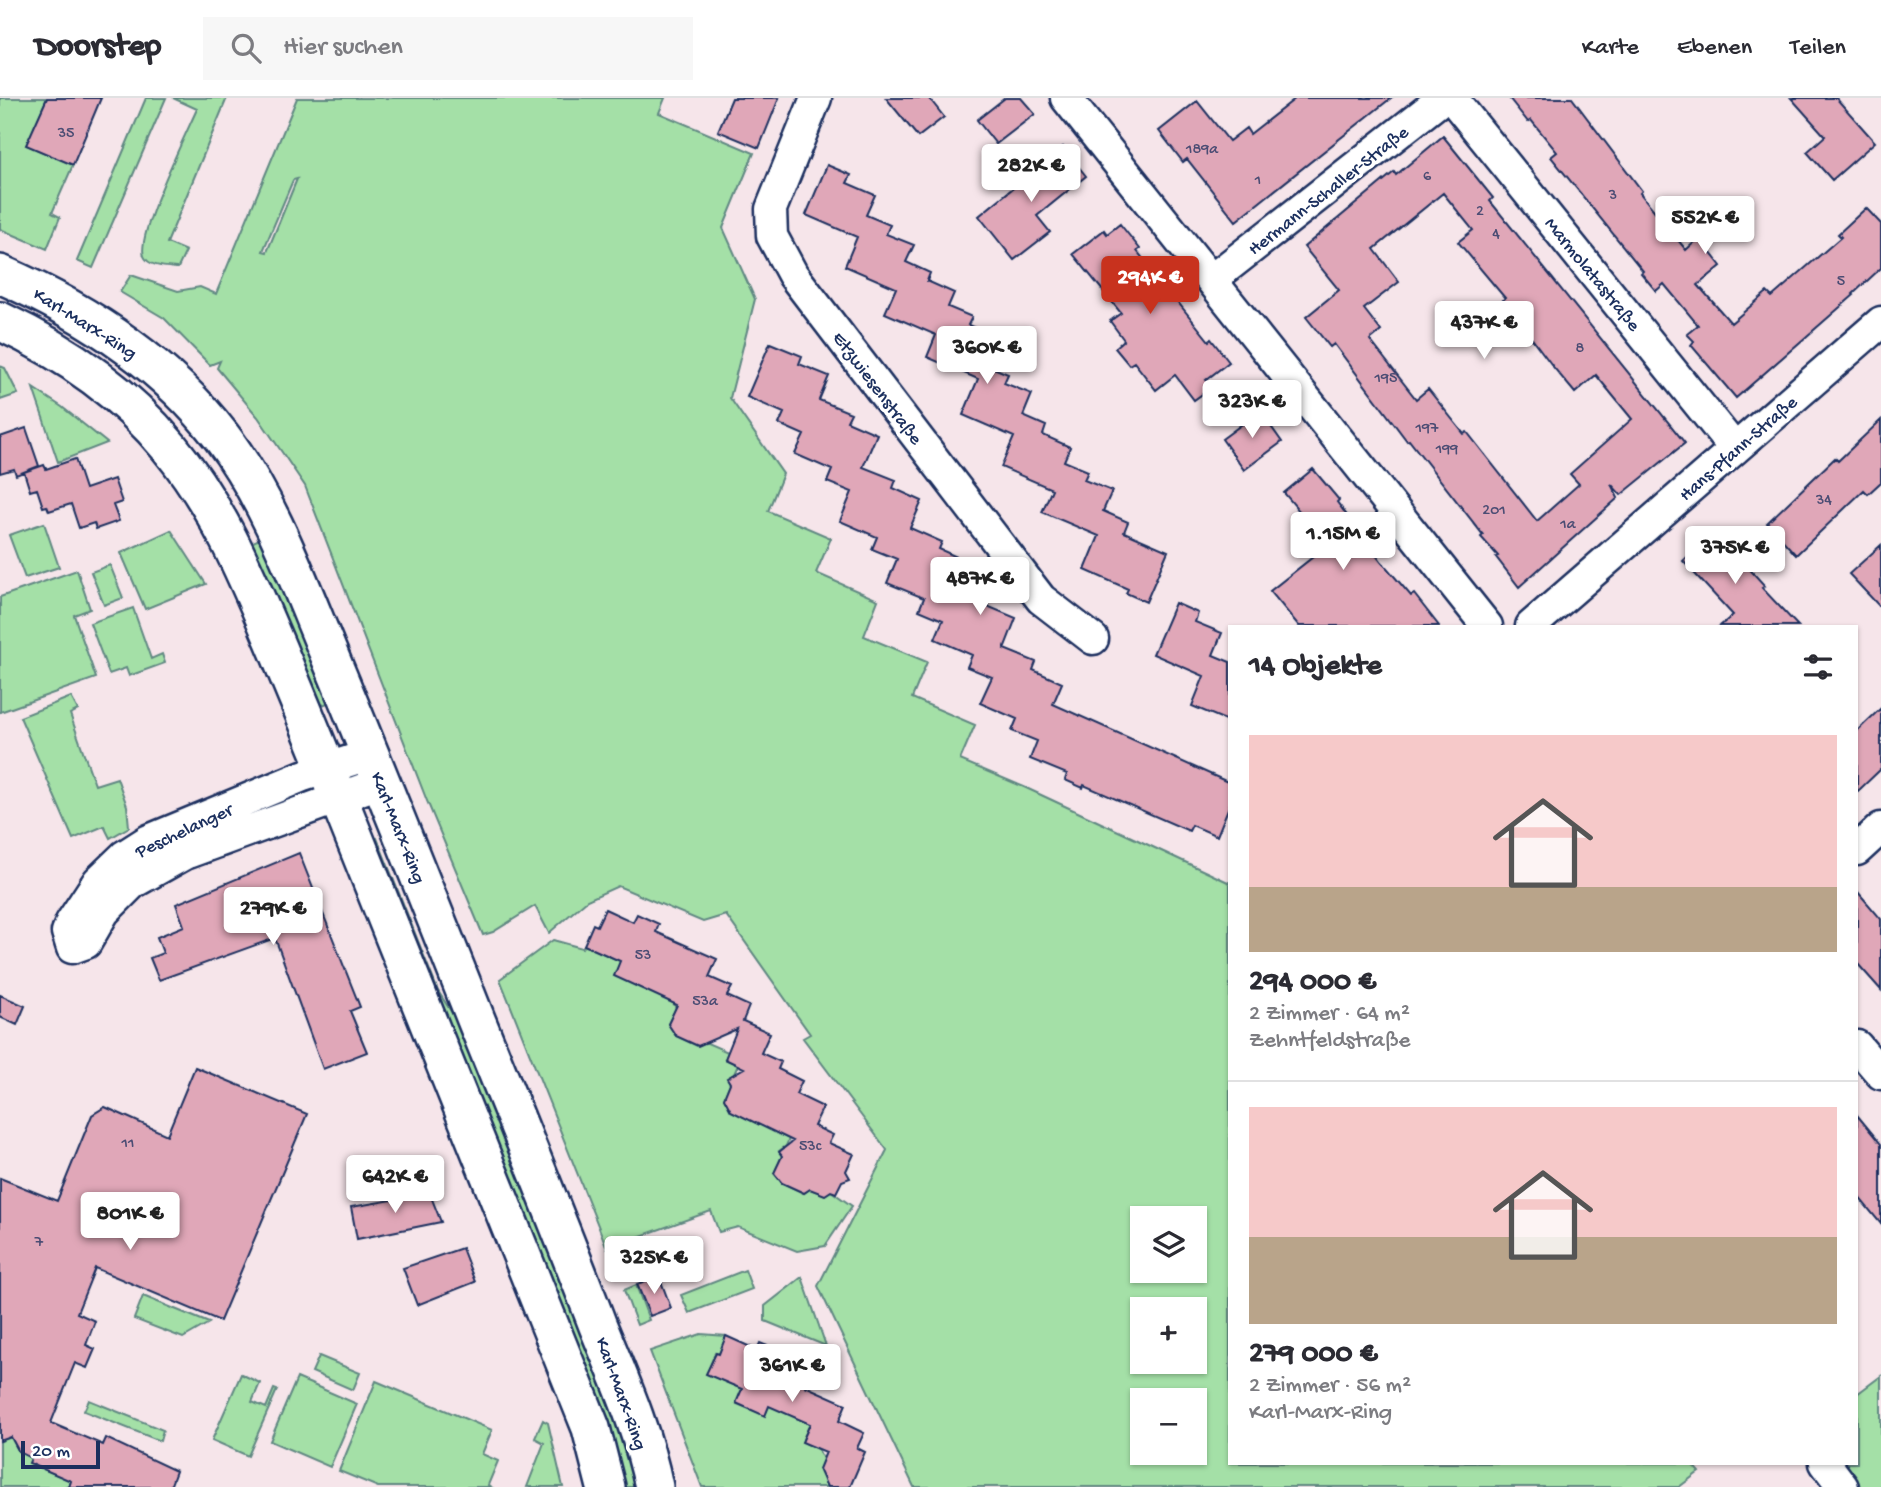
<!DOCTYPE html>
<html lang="de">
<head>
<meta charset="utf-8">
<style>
  :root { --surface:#fff; --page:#f7f7f7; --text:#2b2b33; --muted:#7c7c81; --line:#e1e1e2; --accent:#c8321e }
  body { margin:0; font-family:"Gochi Hand",sans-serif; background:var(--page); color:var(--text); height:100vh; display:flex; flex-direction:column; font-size:26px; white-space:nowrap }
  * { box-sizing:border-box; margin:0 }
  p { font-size:23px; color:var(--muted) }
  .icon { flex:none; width:38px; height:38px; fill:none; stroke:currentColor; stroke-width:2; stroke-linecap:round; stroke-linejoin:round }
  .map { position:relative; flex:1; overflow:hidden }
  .drawer { position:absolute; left:1228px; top:527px; width:630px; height:840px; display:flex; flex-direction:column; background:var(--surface); border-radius:0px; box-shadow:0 2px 5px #0004 }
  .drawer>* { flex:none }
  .fabs { position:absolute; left:1130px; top:1108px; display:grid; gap:14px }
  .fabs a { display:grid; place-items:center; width:77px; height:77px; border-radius:0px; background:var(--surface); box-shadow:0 2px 5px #0004; font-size:35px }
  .scale { position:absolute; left:21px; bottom:18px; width:79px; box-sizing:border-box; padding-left:7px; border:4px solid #1b2f5e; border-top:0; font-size:19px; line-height:24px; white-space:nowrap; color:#1b2f5e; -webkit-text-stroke:5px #fff; paint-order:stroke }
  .price { position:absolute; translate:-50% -60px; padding:0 16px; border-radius:7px; background:#fff; color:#222; font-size:23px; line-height:46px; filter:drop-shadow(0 2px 4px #0008) }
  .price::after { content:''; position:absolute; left:50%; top:42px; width:21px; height:16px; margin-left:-10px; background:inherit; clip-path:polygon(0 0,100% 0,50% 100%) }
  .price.current { background:var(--accent); color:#fff }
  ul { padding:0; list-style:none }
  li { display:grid; align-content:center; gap:14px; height:371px; padding:0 21px }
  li+li { border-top:2px solid var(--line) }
  li span { display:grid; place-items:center; height:217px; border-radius:0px; color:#555 }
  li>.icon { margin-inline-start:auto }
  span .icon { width:126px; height:126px; fill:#fffc; stroke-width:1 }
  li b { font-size:30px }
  h2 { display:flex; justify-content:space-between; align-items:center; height:84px; padding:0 21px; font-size:30px }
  header { display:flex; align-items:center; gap:42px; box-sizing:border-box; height:98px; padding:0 35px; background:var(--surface); border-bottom:2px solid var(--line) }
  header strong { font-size:33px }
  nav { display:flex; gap:38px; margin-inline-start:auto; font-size:24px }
  .search { width:490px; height:63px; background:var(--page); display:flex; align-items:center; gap:18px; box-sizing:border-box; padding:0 24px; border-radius:0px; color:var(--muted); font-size:26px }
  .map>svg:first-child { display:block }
  .green { fill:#a4e0a7; stroke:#608882; stroke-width:2; fill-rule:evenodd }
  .building { fill:#e0a7b8; stroke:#1b2f5e; stroke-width:2; fill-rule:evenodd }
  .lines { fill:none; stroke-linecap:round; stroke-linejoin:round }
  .minor-casing { stroke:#1b2f5e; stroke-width:35 }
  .major-casing { stroke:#1b2f5e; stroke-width:42 }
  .minor { stroke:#fff; stroke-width:30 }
  .major { stroke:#fff; stroke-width:37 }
  .labels { text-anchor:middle; stroke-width:7; stroke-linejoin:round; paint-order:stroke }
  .number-label { font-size:16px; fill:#4c4d74 }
  .street-label { font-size:19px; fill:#1b2f5e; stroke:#fff }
</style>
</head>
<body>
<header>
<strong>Doorstep</strong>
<div class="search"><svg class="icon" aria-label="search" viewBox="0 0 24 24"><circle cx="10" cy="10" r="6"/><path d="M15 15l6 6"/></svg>Hier suchen</div>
<nav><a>Karte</a><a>Ebenen</a><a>Teilen</a></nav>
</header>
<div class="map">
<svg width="1881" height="1389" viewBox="0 0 1881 1389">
  <rect width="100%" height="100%" fill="#f6e5ea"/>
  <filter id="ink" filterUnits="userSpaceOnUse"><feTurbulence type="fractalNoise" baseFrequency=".0143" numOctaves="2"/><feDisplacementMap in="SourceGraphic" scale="14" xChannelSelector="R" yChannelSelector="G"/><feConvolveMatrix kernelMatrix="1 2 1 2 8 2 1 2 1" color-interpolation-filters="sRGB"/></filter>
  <g filter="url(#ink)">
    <path class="green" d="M0,0H47L27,47L73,67L52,115L60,119L47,151L0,131Z
      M146,0H166L93,170L77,163Z
      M173,0H227L167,145L186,153L178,170C168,169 148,169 144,158C136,137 186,36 197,11Z
      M297,0H665L659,15L754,55L723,130L755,201L730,300L783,376L768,413L831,440L816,475L878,502L864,538L927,564L912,600L975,627L960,662L1024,689L1230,785V1365H1691L1699,1374L1679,1389H914L818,1188L887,1052L803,940L810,936L726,817L703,824L618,788L587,802L549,835L535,808L493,834L483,837L427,703L305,388L258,319L217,270L220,263L210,267L164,220L120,194L131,177L178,193L200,189L216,196ZM297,81L267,154L263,153L293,82ZM1195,1120V1172H1143V1120ZM1143,1211H1195V1264H1143ZM1143,1302H1195V1354H1143Z
      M0,268L5,270L18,296L0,302Z
      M33,290L62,309L107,345L58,364Z
      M44,425L59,469L25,480L9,437Z
      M171,432L206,486L145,511L121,455Z
      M263,439L332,603L316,610L247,447Z
      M110,467L123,500L104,507L91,474Z
      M77,472L90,511L74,517L96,580L0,614V499Z
      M133,510L151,561L162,556L165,565L129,578L126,570L109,576L90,525Z
      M71,599L78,612L70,616L95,687L117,680L127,708L129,729L110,740L104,728L73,741L20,619Z
      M377,740L438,893L459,926L602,1273L639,1389H619L370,743Z
      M553,842L582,850L584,847L620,863L673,904L676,910L668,926L676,938L697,948L705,944L728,954L725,961L738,967L734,976L728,980L730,985L724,1000C735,1022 757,1023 780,1028L777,1035L789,1041L786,1048L779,1053L782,1058L774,1075L782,1085L804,1095L810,1091L825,1097L831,1093L852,1108L825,1148L797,1153L738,1129L719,1134L711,1113L607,1150L500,881Z
      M745,1172L752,1191L689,1215L681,1197Z
      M802,1179L826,1248L765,1223V1208Z
      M636,1187L649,1222L637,1227L624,1192Z
      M143,1198L209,1225L183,1240L134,1221Z
      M701,1236L726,1238L719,1256L715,1255L707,1276L742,1291L737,1306L765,1317L770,1306L810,1326L803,1341L805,1345L818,1351L829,1373L824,1383L827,1389H702L650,1253Z
      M319,1258L360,1275L353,1292L312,1274Z
      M241,1276L260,1285L252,1304L266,1310L274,1291L277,1292L248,1358L212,1342Z
      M1881,1278V1389H1857L1843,1365H1857V1296Z
      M297,1280L357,1306L330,1369L270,1343Z
      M376,1283L492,1332L482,1356L498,1363L488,1387L491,1389H378L339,1373Z
      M89,1302L163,1332L160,1343L84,1313Z
      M543,1322L548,1325L563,1389H527L544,1345L535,1340Z
      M11,1339L19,1354L31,1360L30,1365L71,1383L69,1389H0V1343Z"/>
    <path class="building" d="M47,0H101L73,67L26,47Z
      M732,0H779L759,50L718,33Z
      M886,0H929L944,19L918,39Z
      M1005,0H1021L1035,16L996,46L977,22Z
      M1296,0H1391L1236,123L1187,61L1183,64L1159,33L1197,3L1229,43L1246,30L1250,36Z
      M1509,0H1572L1642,93L1640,95L1686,152L1699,140L1721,168L1698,187L1731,225L1767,194L1772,199L1841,139L1838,136L1866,110L1881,126V170L1853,196L1854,197L1736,300L1691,247L1694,243L1687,236L1698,227L1664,186L1656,193L1641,175L1643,173L1551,59L1557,54L1531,22L1528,24Z
      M1791,0H1836L1875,44L1832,82L1807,54L1825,38Z
      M1443,38L1493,100L1490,103L1685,345L1621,397L1611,386L1618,400L1519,489L1496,459L1498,458L1481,439L1483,437L1409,342L1407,343L1334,246L1330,249L1306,219L1339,192L1304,149L1394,74L1396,77ZM1443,95L1473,132L1458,144L1505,200L1503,202L1554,270L1575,295L1596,277L1632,321L1570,376L1579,386L1537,423L1467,334L1464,336L1428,291L1416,301L1370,242L1381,233L1364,211L1399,184L1374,151Z
      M1063,49L1086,78L1037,118L1050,134L1014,162L979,118Z
      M827,67L851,77L847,85L875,97L866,117L890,127L886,136L914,147L906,164L930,175L927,183L954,195L948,209L972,219L968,227L996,239L984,266L1008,276L1004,285L1032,296L1023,318L1046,328L1043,337L1070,349L1064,363L1088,373L1084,382L1112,393L1103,413L1128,424L1124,434L1168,453L1146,504L1126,495L1128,491L1085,472L1099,438L1042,414L1052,391L1001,369L1014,339L963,317L978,281L927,259L936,237L885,215L896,190L845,168L857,139L806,117Z
      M1120,126L1140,151L1137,153L1209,243L1211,241L1229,264L1206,282L1212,289L1194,302L1175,277L1156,292L1134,264L1129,267L1115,250L1124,242L1110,223L1121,215L1073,156L1104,132L1107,136Z
      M770,245L802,258L799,266L829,278L819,302L851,315L847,323L877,336L863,369L896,382L893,390L922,403L910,430L942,444L939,451L968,464L958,486L990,500L987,508L1016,520L1004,551L1036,564L1033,572L1062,585L1053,606L1230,685V706L1217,738L1192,727L1189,733L1084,687L1083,690L1065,682L1067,676L1030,661L1037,643L1012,633L1017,621L980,605L992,579L967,569L972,557L935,541L943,522L919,512L924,500L887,485L897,461L872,451L877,439L840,423L852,394L827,384L832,372L795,356L804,337L779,326L784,315L747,299Z
      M1260,313L1282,344L1244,372L1222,341Z
      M1881,322V384L1868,396L1864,392L1796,457L1767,425L1835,360L1838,363Z
      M26,330L39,368L16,377L14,371L0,375V339Z
      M75,361L85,391L114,381L122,404L113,407L119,423L96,431L94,425L79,430L71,406L49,413L47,408L43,409L37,391L30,393L24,374L44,367L46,371Z
      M1313,371L1339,402L1337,404L1382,464L1411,498L1414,496L1439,528H1299L1270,493L1328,447L1284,395Z
      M1715,433L1765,488L1762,490L1798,528H1720L1733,517L1683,463Z
      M1881,447V510L1849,476Z
      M1175,505L1198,515L1195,524L1222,535L1213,557L1230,564V624L1192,608L1204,578L1153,556Z
      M1881,610V671L1857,694V633Z
      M299,755L360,909L350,913L367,954L323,971L275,840L159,882L150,860L163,855L157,839L184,828L176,806Z
      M1857,793L1881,821V892L1857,865Z
      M605,811L633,824L637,816L659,826L656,834L717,861L709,879L732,889L727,898L749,908L743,923L770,935L761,955L781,964L778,971L802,983L796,996L823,1009L814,1028L833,1037L829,1045L854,1056L846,1073L850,1080L842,1083L836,1095L831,1093L825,1097L810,1091L804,1095L782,1085L774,1075L782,1058L779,1054L793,1043L731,1013L724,1000L730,985L727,980L744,970L725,961L737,931L698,948L676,938L668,926L677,907L614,878L620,863L584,847L593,826L597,828Z
      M0,897L25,908L17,927L0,919Z
      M195,969L307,1016L220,1223L95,1170L77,1215L95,1223L86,1247L95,1251L87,1270L75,1265L51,1325L103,1347L106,1340L176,1373L170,1389H69L71,1383L29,1365L31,1360L19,1354L11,1339L0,1343V1080L57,1103L92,1017L105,1009L167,1037Z
      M1857,1017L1881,1046V1126L1857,1097Z
      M428,1091L441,1124L357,1141L351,1109L404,1100Z
      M462,1150L475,1184L417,1207L403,1170Z
      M659,1178L671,1210L650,1218L637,1186Z
      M726,1238L757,1252L760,1245L780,1253L777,1261L811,1275L805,1288L846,1306L839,1323L864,1335L857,1350L865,1354L850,1389H827L819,1371L826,1354L802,1344L810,1326L769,1308L765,1318L736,1305L742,1291L706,1276L716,1255L719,1256Z"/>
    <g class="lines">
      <defs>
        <path id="minor" d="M816,0L771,111L772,138L793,177L1041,501L1093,541
          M1066,0L1487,528
          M1452,0L1735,351
          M1211,182L1443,0
          M1531,528L1881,224
          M371,656L303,678L149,742L124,758L98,783L71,824L67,834L72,850L86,845L104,814L133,785L185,756L382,684
          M1857,752L1881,730
          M1857,948L1881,976
          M1825,1365L1843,1389"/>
        <path id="major" d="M0,176C85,213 164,264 221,338C268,399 299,484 328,554C379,677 428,800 477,924C518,1025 559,1126 598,1228C619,1280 643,1333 654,1389
          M0,223C64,253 124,294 169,349C219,409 248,481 278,552C300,606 323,660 344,714C422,908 499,1102 577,1295L591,1330L606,1389"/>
      </defs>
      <use href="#minor" class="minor-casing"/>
      <use href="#major" class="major-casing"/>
      <use href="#minor" class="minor"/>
      <use href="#major" class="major"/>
    </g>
  </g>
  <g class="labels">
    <g class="number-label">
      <text x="66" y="39">35</text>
      <text x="1202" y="55">189a</text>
      <text x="1427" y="82">6</text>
      <text x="1258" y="86">1</text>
      <text x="1613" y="101">3</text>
      <text x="1480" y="117">2</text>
      <text x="1496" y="140">4</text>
      <text x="1841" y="187">5</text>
      <text x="1580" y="254">8</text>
      <text x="1386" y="284">195</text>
      <text x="1427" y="334">197</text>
      <text x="1447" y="355">199</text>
      <text x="1824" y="406">34</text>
      <text x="1494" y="416">201</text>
      <text x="1568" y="430">1a</text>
      <text x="643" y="861">53</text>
      <text x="705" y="907">53a</text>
      <text x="128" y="1049">11</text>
      <text x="810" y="1052">53c</text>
      <text x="39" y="1148">7</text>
    </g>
    <g class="street-label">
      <text transform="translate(1327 91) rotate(-38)" y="7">Hermann-Schaller-Straße</text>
      <text transform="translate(1594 175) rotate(51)" y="7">Marmolatastraße</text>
      <text transform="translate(86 224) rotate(32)" y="7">Karl-Marx-Ring</text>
      <text transform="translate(879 289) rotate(53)" y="7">Etzwiesenstraße</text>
      <text transform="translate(1737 349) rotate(-41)" y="7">Hans-Pfann-Straße</text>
      <text transform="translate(400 729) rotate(68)" y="7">Karl-Marx-Ring</text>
      <text transform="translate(183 731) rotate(-25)" y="7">Peschelanger</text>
      <text transform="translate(623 1295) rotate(70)" y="7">Karl-Marx-Ring</text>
    </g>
  </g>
</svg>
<div class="fabs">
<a><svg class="icon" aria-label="layers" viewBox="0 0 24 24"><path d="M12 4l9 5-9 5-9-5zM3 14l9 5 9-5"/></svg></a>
<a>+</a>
<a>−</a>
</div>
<div class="scale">20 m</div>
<b class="price" style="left:1031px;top:106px">282K €</b>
<b class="price" style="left:1705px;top:158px">552K €</b>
<b class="price current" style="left:1150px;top:218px">294K €</b>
<b class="price" style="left:1484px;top:263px">437K €</b>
<b class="price" style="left:987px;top:288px">360K €</b>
<b class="price" style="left:1252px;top:342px">323K €</b>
<b class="price" style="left:1343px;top:474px">1.15M €</b>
<b class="price" style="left:1735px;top:488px">375K €</b>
<b class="price" style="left:980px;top:519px">487K €</b>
<b class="price" style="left:273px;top:849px">279K €</b>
<b class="price" style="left:395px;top:1117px">642K €</b>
<b class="price" style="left:130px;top:1154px">801K €</b>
<b class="price" style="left:654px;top:1198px">325K €</b>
<b class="price" style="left:792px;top:1306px">361K €</b>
<section class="drawer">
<h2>14 Objekte<svg class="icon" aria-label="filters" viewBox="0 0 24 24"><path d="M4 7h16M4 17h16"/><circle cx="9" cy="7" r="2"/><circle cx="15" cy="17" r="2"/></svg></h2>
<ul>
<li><span style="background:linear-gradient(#f6c9c9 70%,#b9a48a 0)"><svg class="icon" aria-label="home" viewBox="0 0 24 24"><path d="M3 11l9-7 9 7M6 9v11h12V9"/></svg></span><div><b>294 000 €</b><p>2 Zimmer · 64 m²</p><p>Zehntfeldstraße</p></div></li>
<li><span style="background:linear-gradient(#f6c9c9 60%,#b9a48a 0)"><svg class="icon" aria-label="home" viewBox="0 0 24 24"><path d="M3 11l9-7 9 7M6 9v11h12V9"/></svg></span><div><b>279 000 €</b><p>2 Zimmer · 56 m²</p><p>Karl-Marx-Ring</p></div></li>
</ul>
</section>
</div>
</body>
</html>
